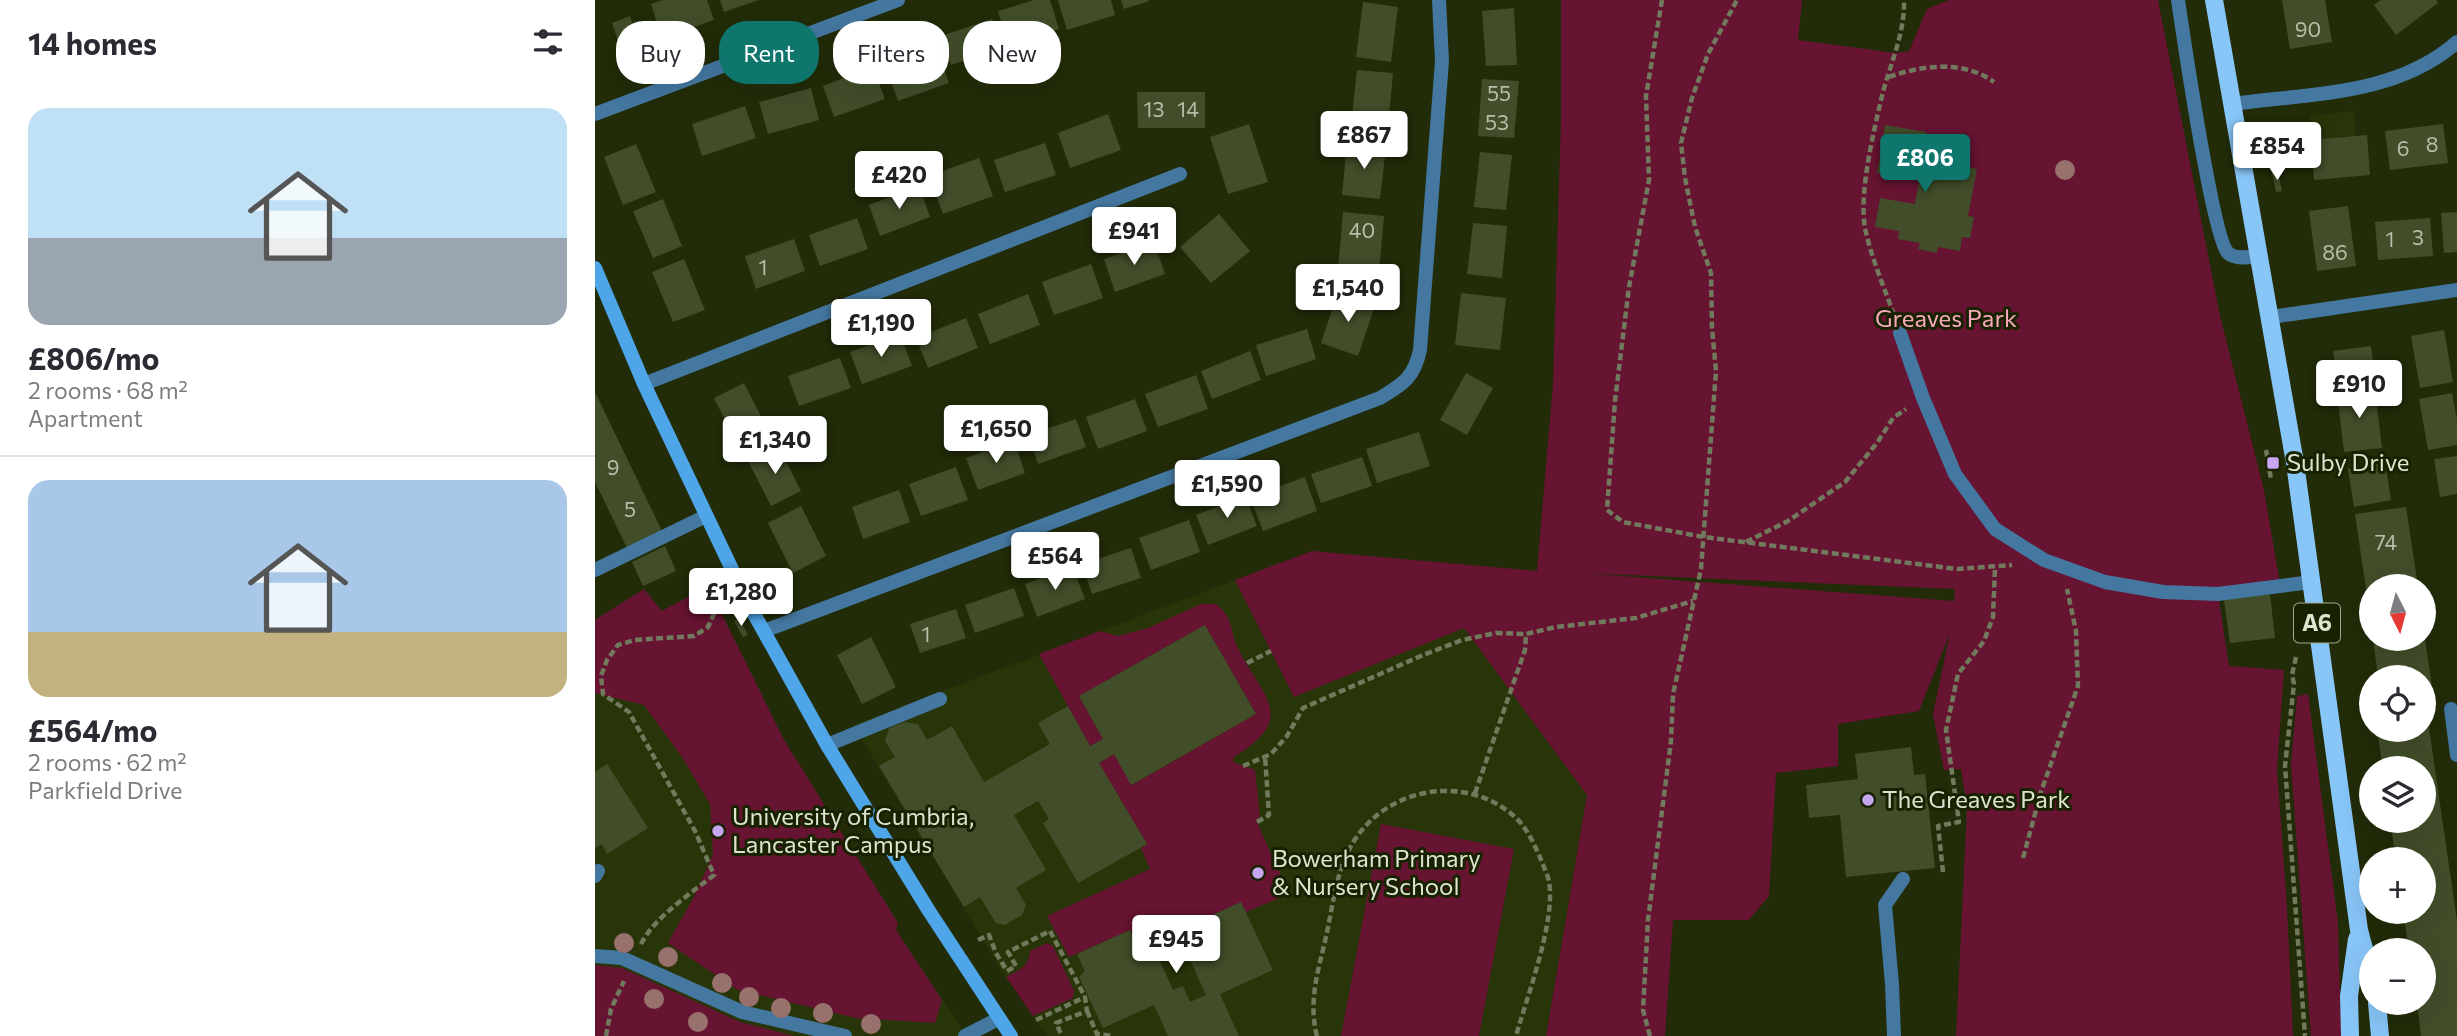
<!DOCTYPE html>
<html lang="en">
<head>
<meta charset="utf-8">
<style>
  :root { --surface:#fff; --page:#f7f7f7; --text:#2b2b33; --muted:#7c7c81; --line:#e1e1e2; --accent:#0f766e }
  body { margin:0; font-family:Commissioner,sans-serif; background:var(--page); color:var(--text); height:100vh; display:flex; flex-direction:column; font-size:26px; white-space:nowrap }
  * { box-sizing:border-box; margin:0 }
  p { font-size:23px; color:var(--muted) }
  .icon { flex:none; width:38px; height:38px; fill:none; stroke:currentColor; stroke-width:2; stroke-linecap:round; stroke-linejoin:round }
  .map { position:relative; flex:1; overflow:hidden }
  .panel { display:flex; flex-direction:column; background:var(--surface); width:595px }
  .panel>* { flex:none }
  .guide { position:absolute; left:21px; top:21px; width:665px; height:63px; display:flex; gap:14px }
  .needle { width:46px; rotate:174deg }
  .fabs { position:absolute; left:1764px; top:574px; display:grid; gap:14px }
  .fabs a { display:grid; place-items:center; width:77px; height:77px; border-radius:50%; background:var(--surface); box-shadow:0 7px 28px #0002; font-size:35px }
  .price { position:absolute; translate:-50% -60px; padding:0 16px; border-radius:7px; background:#fff; color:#222; font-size:23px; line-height:46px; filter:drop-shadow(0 2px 4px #0008) }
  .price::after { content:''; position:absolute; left:50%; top:42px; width:21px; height:16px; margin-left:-10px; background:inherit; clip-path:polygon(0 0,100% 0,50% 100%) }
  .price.active { background:var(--accent); color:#fff }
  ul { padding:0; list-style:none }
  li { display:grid; align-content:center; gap:14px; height:371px; padding:0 28px }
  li+li { border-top:2px solid var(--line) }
  li span { display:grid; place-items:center; height:217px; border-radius:21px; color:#555 }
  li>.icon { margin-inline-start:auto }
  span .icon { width:126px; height:126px; fill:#fffc; stroke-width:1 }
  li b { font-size:30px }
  h2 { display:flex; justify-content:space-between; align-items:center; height:84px; padding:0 28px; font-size:30px }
  .chip { padding:0 24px; border-radius:28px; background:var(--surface); box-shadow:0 7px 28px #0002; font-size:24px; line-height:63px }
  .chip.active { background:var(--accent); color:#fff }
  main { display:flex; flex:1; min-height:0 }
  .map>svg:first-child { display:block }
  .built { fill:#283509 }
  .green { fill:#671332; fill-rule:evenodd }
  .building { fill:#424e2a }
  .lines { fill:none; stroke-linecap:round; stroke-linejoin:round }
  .path { stroke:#717a5c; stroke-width:4.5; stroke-dasharray:7 3.5; stroke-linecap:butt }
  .lane { stroke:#4478a1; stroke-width:14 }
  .street { stroke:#4478a1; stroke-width:14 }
  .secondary { stroke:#4ea5e7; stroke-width:14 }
  .primary { stroke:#88c6f8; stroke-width:18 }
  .tree { fill:#98716c }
  .poi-dot { fill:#c6a6f0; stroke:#182201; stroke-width:2.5 }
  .labels { text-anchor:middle; stroke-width:6; stroke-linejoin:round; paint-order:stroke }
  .number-label { font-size:21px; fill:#b6bfa7 }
  .shield { fill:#182201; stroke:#a2aa93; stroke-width:2 }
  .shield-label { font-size:23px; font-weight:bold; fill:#dde5d1 }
  .park-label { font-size:24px; fill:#f8aabd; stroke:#182201 }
  .poi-label { font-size:24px; fill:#dde5d1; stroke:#182201; text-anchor:start }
</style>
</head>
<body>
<main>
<section class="panel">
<h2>14 homes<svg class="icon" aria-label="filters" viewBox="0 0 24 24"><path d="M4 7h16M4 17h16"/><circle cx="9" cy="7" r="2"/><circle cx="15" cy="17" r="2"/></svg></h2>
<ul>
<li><span style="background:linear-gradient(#bfe0f5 60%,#9aa5b1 0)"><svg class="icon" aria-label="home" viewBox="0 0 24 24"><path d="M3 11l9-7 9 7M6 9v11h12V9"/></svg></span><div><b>£806/mo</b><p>2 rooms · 68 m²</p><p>Apartment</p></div></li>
<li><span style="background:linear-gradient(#a9c7e8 70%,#c2b280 0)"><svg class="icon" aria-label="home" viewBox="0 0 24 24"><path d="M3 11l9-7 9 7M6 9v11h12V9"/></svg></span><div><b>£564/mo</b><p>2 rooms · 62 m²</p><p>Parkfield Drive</p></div></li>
</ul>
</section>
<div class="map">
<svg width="1862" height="1036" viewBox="0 0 1862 1036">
  <rect width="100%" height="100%" fill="#222c08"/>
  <path class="built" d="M1759,111L1763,176L1719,180L1714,116Z
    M640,580L699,697L868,627L992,795L951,1036H452L406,970L258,725Z
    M113,586L189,740L303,923L301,930L372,1036H0V620L49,589L67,611Z"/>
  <path class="green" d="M966,0H1207L1203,40L1301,53L1314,51L1332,9L1354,0H1563L1625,316L1669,490L1684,578L1685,587L1623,594L1634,666L1689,670L1682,769L1692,907L1698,1036H1361L1372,809L1366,769L1349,770L1338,714L1355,633L1324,711L1243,724V766L1181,773L1174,896L1154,920H1078L1070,1036H951L992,795L869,628L699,697L640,580L717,551L942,571L958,384L966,119ZM987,573L1360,589L1359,601Z
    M113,586L189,740L303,923L301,930L347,1000L340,1023L261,1018L143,990L73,943L100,895L118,854L115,804L87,757L49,705L0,693V620L49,589L67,611Z
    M606,604H621C639,619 634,627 642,646C665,695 706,717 639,757L638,762L660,770L665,817L661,820L694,894L651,912L646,902L586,930L580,920L539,937L535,930L474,957L452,916L555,869L546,848L552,844L504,763L519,754L537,785L661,714L610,625L484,696L508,739L495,746L444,654L505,631L523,636L553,628Z
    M1713,694L1743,923L1746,1036H1716L1696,765L1702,696Z
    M786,824L919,849L884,1036H746Z
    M452,943L458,946L479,991L478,998L438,1016L411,977C424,970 434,967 435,951Z
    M0,965L27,968L145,1022L199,1036H0Z"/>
  <path class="building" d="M68,0H112L119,20L67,38L56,4Z
    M125,0H164L129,12Z
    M439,0H455L464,29L413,45L403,11Z
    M463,0H516L520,15L472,30Z
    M526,0H554V1L529,9Z
    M1687,0H1730L1737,42L1695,49Z
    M1786,0H1841L1843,3L1801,35L1779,5Z
    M768,2L803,7L796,62L761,57Z
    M919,8L922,65L891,66L887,11Z
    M35,16L41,35L23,41L17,23Z
    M397,19L407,48L356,65L346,36Z
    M340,44L354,83L303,101L289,63Z
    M278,67L290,99L239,117L228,86Z
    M762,70L798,73L793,129L756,125Z
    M887,79L924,81L919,138L883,136Z
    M216,88L224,120L173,134L164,102Z
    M542,92H610V128H543Z
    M150,106L161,138L107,156L97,124Z
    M513,114L526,150L475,168L463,133Z
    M654,124L673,182L633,194L615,137Z
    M1848,124L1853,163L1795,170L1790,131Z
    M1290,125L1331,132L1326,159L1382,169L1373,216L1379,217L1375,238L1367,237L1365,251L1343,247L1342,253L1323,249L1325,243L1303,239L1304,231L1280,227L1285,198L1320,204L1324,181L1282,173Z
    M1772,135L1775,175L1719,180L1716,140Z
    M450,143L461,175L410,192L399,160Z
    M752,143L791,147L785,199L747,195Z
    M41,144L61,192L28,205L9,157Z
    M885,152L917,155L911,210L879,207Z
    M384,158L398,196L348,214L334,176Z
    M1683,172L1687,191L1681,192L1677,173Z
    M324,186L335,217L285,236L274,205Z
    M68,199L87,246L58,258L38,211Z
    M1753,206L1761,266L1722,271L1714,211Z
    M748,212L789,216L783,284L742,281Z
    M1862,212V252L1849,253L1846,213Z
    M624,214L655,251L616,283L585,247Z
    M262,218L273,249L225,266L214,235Z
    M1835,218L1838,256L1783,260L1780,222Z
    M878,223L912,226L907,278L872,274Z
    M199,239L210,271L161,289L150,256Z
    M559,242L570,274L520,292L509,259Z
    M89,259L110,310L78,322L57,272Z
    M496,264L508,298L459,315L447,282Z
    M743,292L780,305L763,356L726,343Z
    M866,293L911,298L905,350L860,345Z
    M433,294L445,325L395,344L383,314Z
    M371,318L383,348L333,368L321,338Z
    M712,329L721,359L671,376L661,345Z
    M1849,330L1858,382L1825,388L1816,336Z
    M305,334L317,366L267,384L255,352Z
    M1776,346L1781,381L1743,386L1738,351Z
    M655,351L666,380L617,399L606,371Z
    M245,358L256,388L204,406L193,376Z
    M871,373L898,388L872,435L845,420Z
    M601,375L613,409L563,427L550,394Z
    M149,383L178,440L148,455L119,398Z
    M1780,389L1787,448L1749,452L1742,393Z
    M0,392L67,531L32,548L0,482Z
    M1857,393L1862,419V445L1833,450L1824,399Z
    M540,399L552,431L503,449L491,417Z
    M481,419L491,447L443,464L433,435Z
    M824,432L835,466L782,483L771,449Z
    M419,441L430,473L383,490L371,458Z
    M183,446L206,491L176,506L153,461Z
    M1862,456V494L1845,497L1839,459Z
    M767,457L777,486L726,503L716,474Z
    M1790,462L1796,500L1759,507L1753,469Z
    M361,467L373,500L326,516L314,484Z
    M710,477L722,511L668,531L655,497Z
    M304,490L315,522L268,539L257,507Z
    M650,496L662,526L613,545L601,515Z
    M206,506L231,556L198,573L173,523Z
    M1811,507L1823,586H1776L1775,616L1760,514Z
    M594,520L605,552L556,570L544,538Z
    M70,546L81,571L48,586L37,562Z
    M536,548L546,578L497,594L487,564Z
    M477,566L490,599L442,617L430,584Z
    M419,588L429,616L380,633L370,605Z
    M1675,594L1680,638L1635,643L1629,600Z
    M361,609L371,638L325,653L315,624Z
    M144,618L153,635L148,637L139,621Z
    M610,625L661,714L536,785L519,754L504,763L552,844L483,883L448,823L454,819L443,801L419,815L451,870L421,888L431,905L427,915L410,925L401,923L385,897L369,907L284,766L300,757L290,741L294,728L310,722L323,724L332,740L357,726L389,782L455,744L443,723L473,706L495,746L508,739L484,696Z
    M276,637L301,687L267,704L242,655Z
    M1778,639H1830L1839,701L1829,702V677H1783Z
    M1829,707H1831L1862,921V1036H1826L1822,1003H1829V950H1814L1808,912H1829V859H1801L1795,821H1829V768H1788L1782,730H1829Z
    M1316,747L1319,775L1330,774L1340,868L1251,877L1245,815L1214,818L1211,785L1263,779L1260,754Z
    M12,764L53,828L12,854L7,844L0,848V772Z
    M646,902L678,970L625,994L644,1036H573L559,1005L508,1028L484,977L490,971L482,954L535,930L544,948L556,942L578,990L588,986L595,1002L611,995L582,931Z"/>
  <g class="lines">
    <path class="path" d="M1067,0L1051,96L1054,180L1034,287L1020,401L1012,510L1028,522L1109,537L1362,569L1417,565
      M1294,77C1327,65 1369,60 1399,82
      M1299,315C1289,287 1276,257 1270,228C1264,192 1278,135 1286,100C1294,66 1310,35 1309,0
      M1671,450L1676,479
      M1151,542L1193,521L1250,482L1282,443L1298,418L1311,409
      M1701,657L1697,675L1699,684L1690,766L1710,1036
      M652,663L676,651
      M648,766L676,754L692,736L708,708L828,655L867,640L901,633L931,634
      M880,793L930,650L931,634L961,627L1041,618L1098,601
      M662,822L674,815L670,756
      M1428,858L1446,792L1483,686L1481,631L1472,589
      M680,860C707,850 721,859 747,867
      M1348,872L1343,826L1364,822L1351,730L1363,674L1389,641L1398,617L1400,568
      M383,940L394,935L401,953L412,971L421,966L413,952L455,931L490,997L492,1011L461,1023L467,1036
      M46,944C59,918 96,893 119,875L100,831L34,712L8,694L6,676L12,660L23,645L40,640L99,636L113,627L123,605L127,602
      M492,1011L502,1034L517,1036
      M441,1020L490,997
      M11,1036L16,1009L29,981
      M722,1036C713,1002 723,971 731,937C738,906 741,869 759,841C793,787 871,773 920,817C933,829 940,846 947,862C949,868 953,875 954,882C961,920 932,997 921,1036
      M1055,1036L1048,1010L1053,920L1076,741L1078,694L1106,569L1121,371L1117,328L1116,273L1100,227L1090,178L1086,143L1097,98L1113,54L1142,0"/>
    <path class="lane" d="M1305,333L1328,398L1360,474L1400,529L1449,560L1510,582L1568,592L1623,594L1716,582
      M0,570L111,516
      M1856,709L1862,755
      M232,745L345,699
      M0,876L3,871
      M0,956L27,958L147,1012L250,1036
      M370,1036L403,1019
      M1299,1036L1297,984L1290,905L1308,879"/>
    <path class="street" d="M1583,0C1588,34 1618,239 1633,253C1641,260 1655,257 1665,256
      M1638,104C1715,93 1801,96 1862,42
      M0,114L303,0
      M1676,317L1862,290
      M49,384L585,174
      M169,631L785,398C808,384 819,378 825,350L847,61L844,0"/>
    <path class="secondary" d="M0,268L49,384L153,603L232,745L334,911L416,1036"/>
    <path class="primary" d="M1619,0L1700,463L1764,930L1776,975
      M1782,1003L1785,1036
      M1755,1036L1754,996L1762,939"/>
  </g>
  <g class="tree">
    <circle cx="1470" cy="170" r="10"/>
    <circle cx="29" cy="943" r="10"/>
    <circle cx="73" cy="957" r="10"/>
    <circle cx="127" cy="983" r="10"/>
    <circle cx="154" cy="997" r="10"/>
    <circle cx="59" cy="999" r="10"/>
    <circle cx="186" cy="1008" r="10"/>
    <circle cx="228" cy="1013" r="10"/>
    <circle cx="103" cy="1022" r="10"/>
    <circle cx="276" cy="1024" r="10"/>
  </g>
  <g class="poi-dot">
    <rect x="1671" y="456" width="14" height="14" rx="3.5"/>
    <circle cx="1273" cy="800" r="7"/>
    <circle cx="123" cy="831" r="7"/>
    <circle cx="663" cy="873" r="7"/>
  </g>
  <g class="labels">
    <g class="number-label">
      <text x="1713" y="37">90</text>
      <text x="904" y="101">55</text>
      <text x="559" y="117">13</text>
      <text x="593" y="117">14</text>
      <text x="902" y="130">53</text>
      <text x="1837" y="152">8</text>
      <text x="1808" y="156">6</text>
      <text x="767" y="238">40</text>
      <text x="1823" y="245">3</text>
      <text x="1795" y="247">1</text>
      <text x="1740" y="260">86</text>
      <text x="168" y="275">1</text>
      <text x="18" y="475">9</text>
      <text x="35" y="517">5</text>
      <text x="1791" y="550">74</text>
      <text x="331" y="642">1</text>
    </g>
    <rect class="shield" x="1699" y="603.5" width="46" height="39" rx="5"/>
    <g class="shield-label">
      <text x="1722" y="631">A6</text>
    </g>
    <g class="park-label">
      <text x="1351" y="327">Greaves Park</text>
    </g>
    <g class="poi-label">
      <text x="1692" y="471">Sulby Drive</text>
      <text x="1287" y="808">The Greaves Park</text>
      <text x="137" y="825">University of Cumbria,<tspan x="137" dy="28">Lancaster Campus</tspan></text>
      <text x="677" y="867">Bowerham Primary<tspan x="677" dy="28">&amp; Nursery School</tspan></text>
    </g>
  </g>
</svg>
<div class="fabs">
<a><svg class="needle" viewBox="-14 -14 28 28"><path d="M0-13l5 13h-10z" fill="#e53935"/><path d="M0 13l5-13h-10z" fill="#7c7c81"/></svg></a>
<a><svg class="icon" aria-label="locate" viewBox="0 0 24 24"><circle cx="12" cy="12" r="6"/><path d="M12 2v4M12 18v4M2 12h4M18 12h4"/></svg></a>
<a><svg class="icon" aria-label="layers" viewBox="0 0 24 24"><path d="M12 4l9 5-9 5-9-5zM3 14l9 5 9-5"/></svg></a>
<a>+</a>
<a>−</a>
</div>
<b class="price" style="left:769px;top:171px">£867</b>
<b class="price" style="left:1682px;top:182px">£854</b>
<b class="price active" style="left:1330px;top:194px">£806</b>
<b class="price" style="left:304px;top:211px">£420</b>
<b class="price" style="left:539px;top:267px">£941</b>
<b class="price" style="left:753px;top:324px">£1,540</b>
<b class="price" style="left:286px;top:359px">£1,190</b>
<b class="price" style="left:1764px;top:420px">£910</b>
<b class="price" style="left:401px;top:465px">£1,650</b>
<b class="price" style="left:180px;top:476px">£1,340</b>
<b class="price" style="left:632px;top:520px">£1,590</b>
<b class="price" style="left:460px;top:592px">£564</b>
<b class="price" style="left:146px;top:628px">£1,280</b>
<b class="price" style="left:581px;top:975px">£945</b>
<div class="guide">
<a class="chip">Buy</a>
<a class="chip active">Rent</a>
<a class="chip">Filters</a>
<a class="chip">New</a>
</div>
</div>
</main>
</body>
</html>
